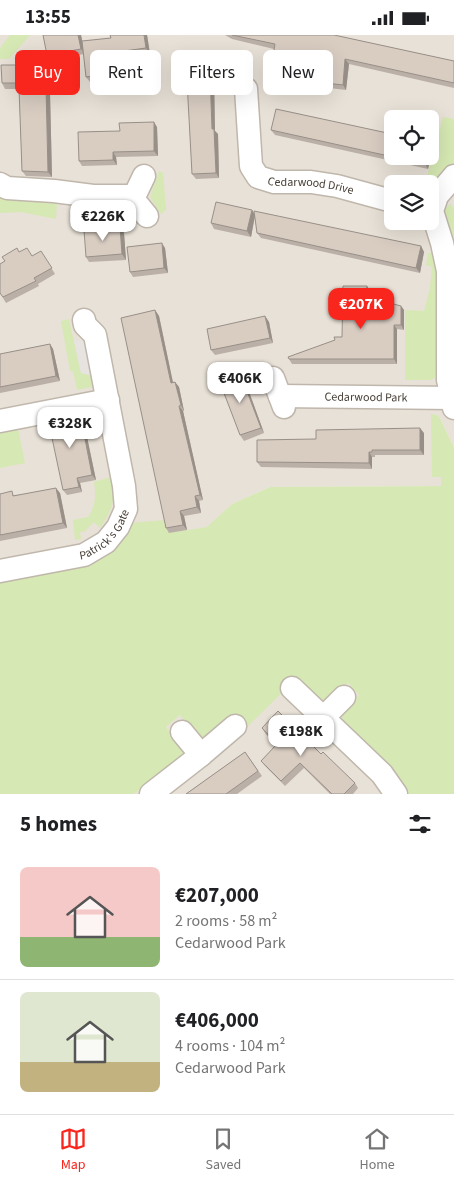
<!DOCTYPE html>
<html lang="en">
<head>
<meta charset="utf-8">
<style>
  :root { --surface:#fff; --page:#f6f6f6; --text:#202124; --muted:#757577; --line:#e0e0e0; --accent:#f8261d }
  body { margin:0; font-family:"Source Sans 3",sans-serif; background:var(--page); color:var(--text); height:100vh; display:flex; flex-direction:column; font-size:19px; white-space:nowrap }
  * { box-sizing:border-box; margin:0 }
  p { font-size:16px; color:var(--muted) }
  .icon { flex:none; width:28px; height:28px; fill:none; stroke:currentColor; stroke-width:2; stroke-linecap:round; stroke-linejoin:round }
  .map { position:relative; height:759px; overflow:hidden }
  .side { display:flex; flex-direction:column; background:var(--surface); flex:1 }
  .side>* { flex:none }
  .hud { position:absolute; left:15px; top:15px; width:425px; height:45px; display:flex; gap:10px }
  .tools { position:absolute; left:384px; top:75px; display:grid; gap:10px }
  .tools a { display:grid; place-items:center; width:55px; height:55px; border-radius:8px; background:var(--surface); box-shadow:0 5px 20px #0002; font-size:25px }
  .price { position:absolute; translate:-50% -42px; padding:0 11px; border-radius:10px; background:#fff; color:#222; font-size:16px; line-height:32px; filter:drop-shadow(0 1px 2px #0008) }
  .price::after { content:''; position:absolute; left:50%; top:30px; width:15px; height:11px; margin-left:-8px; background:inherit; clip-path:polygon(0 0,100% 0,50% 100%) }
  .price.selected { background:var(--accent); color:#fff }
  ul { padding:0; list-style:none }
  li { display:flex; align-items:center; gap:15px; height:125px; padding:0 20px }
  li+li { border-top:1px solid var(--line) }
  li span { display:grid; place-items:center; flex:none; width:140px; height:100px; border-radius:8px; color:#555 }
  li>.icon { margin-inline-start:auto }
  span .icon { width:60px; height:60px; fill:#fffc; stroke-width:1 }
  li b { font-size:21px }
  h2 { display:flex; justify-content:space-between; align-items:center; height:60px; padding:0 20px; font-size:21px }
  .pill { padding:0 18px; border-radius:8px; background:var(--surface); box-shadow:0 5px 20px #0002; font-size:18px; line-height:45px }
  .pill.selected { background:var(--accent); color:#fff }
  .status { display:flex; justify-content:space-between; align-items:center; height:35px; padding:0 25px; background:var(--surface); direction:ltr }
  .status svg { height:14px; fill:currentColor }
  .dock { display:flex; justify-content:space-around; align-items:center; height:70px; border-top:1px solid var(--line); background:var(--surface); font-size:14px; color:var(--muted) }
  .dock a { display:grid; justify-items:center; gap:2px }
  .dock .selected { color:var(--accent) }
  .map>svg:first-child { display:block }
  .residential { fill:#e8e1d7; fill-rule:evenodd }
  .green { fill:#d6e8b3 }
  .parking { fill:#e6e3e1 }
  .lines { fill:none; stroke-linecap:round; stroke-linejoin:round }
  .minor-casing { stroke:#c0b7ac; stroke-width:25 }
  .minor { stroke:#fff; stroke-width:22 }
  .wall { fill:#bbb0a7 }
  .shaded-wall { fill:#989088 }
  .building { fill:#d9cdc2; stroke:#989088 }
  .labels { text-anchor:middle; stroke-width:4; stroke-linejoin:round; paint-order:stroke }
  .street-label { font-size:12px; fill:#484038; stroke:#fff }
</style>
</head>
<body>
<div class="status"><b>13:55</b><svg viewBox="0 0 49 12"><path d="M0 12V9h3v3zM5 12V6h3v6zM10 12V3h3v9zM15 12V0h3v12zM26 1h20v11H26zM47 4h2v5h-2z"/></svg></div>
<div class="map">
<svg width="454" height="759" viewBox="0 0 454 759">
  <rect width="100%" height="100%" fill="#f4f0e9"/>
  <path class="residential" d="M0,0H454V413L440,383L432,442H441V451L270,452L232,469L208,492L169,499L0,546ZM392,84H430V121H392ZM392,149H430V186H392Z
    M295,645L332,662L348,648L359,660L407,759H134L182,719L184,715L166,692L180,680L203,703L232,680Z"/>
  <path class="green" d="M10,0H30L9,24H0V13Z
    M443,82L454,84V127L430,151V149H425Z
    M159,136L163,138L166,175L161,179L150,162Z
    M0,162L57,166L56,184L21,177L0,178Z
    M450,169L454,173V208L444,182L443,176Z
    M428,218H432C443,254 436,305 435,343L430,345H405V275L424,276L430,253L432,232L426,230Z
    M69,284L81,338L94,341L92,352L77,355L73,336H70L61,286Z
    M431,379L437,380L440,383L454,413V759H407L345,692C337,675 347,671 359,660L348,648C342,652 338,658 332,662C317,672 305,655 295,645L244,695L232,680L203,703H198L180,680L166,692L184,715L182,720L134,759H0V546L130,488L166,485L169,498L207,492L232,469L270,452L441,451V442H432Z
    M17,389L25,428L0,433V393Z
    M111,442C117,463 112,476 100,493L94,487L85,496L80,497L81,504L75,505L73,485L88,482C96,470 96,462 94,447Z"/>
  <path class="parking" d="M86,304L94,341L81,338L74,306Z"/>
  <g class="lines">
    <defs>
      <g id="minor">
        <path id="s1" d="M246,54L251,131L258,142L274,147H311L337,151L392,166"/>
        <path d="M454,141L437,161L432,176L442,208L448,236V345L454,373"/>
        <path d="M0,149L7,153L54,156L93,161H127L133,164L147,181"/>
        <path d="M133,164L144,141"/>
        <path d="M273,343L284,372"/>
        <path id="s2" d="M280,361L452,363"/>
        <path d="M0,386L108,365"/>
        <path id="s3" d="M0,536L84,520L106,507L118,492L126,474L124,451L95,300L85,290L84,285"/>
        <path d="M292,653L382,739L396,759"/>
        <path d="M323,683L344,662"/>
        <path d="M182,697L201,720"/>
        <path d="M151,759L201,720L235,691"/>
      </g>
    </defs>
    <use href="#minor" class="minor-casing"/>
    <use href="#minor" class="minor"/>
  </g>
  <path class="wall" d="M43,0H81L82,6L147,0L150,19L113,23L114,34H110L111,45L90,47L86,42L84,19L51,25L47,20Z
    M225,0H334L454,26V53L349,29L346,55L304,50L303,48L273,44L270,39L274,14L232,4Z
    M28,30L31,35V53H46L50,58L52,142L26,141L22,136L19,54H5L2,48Z
    M202,30L206,35V38H210L214,43L215,96L218,99L219,143L196,144L192,139Z
    M157,92L158,121L116,122L117,130L82,131L79,126L120,96Z
    M271,95L433,113L428,134L275,100Z
    M252,175L255,180L421,211L424,217L420,238L261,203L257,198L255,181L251,202L214,194L211,188Z
    M124,198L126,225L89,227L86,222Z
    M165,213L168,238L133,242L130,237Z
    M20,217L32,221H44L55,239L38,249L39,251L6,268L0,258Z
    M367,251L370,256L369,266L401,271L404,275V295L397,294V329H292L289,324L342,302Z
    M155,275L159,281L173,347H175L179,352L184,376H183L203,465L199,466L201,478L184,481L187,495L169,498L166,493Z
    M265,281L269,287L273,308L215,320L211,315Z
    M50,309L53,314L60,346L0,358V319Z
    M244,343L264,398L244,406L240,400Z
    M83,383L96,445L80,448L82,457L67,460L63,455Z
    M424,398V420H375V422H372V434L261,432L257,427L316,404Z
    M60,458L67,493L0,506V459L15,460Z
    M262,693L321,719L355,748L358,753L353,759H330L304,733L285,751L265,731L261,726L276,710L265,698Z
    M245,717L262,741L237,759H186Z"/>
  <path class="shaded-wall" d="M78,0H81L85,19L81,14Z
    M144,0H147L150,19L146,13Z
    M109,18L113,23L114,34L110,28Z
    M345,24L349,29L346,55L343,50Z
    M106,29L110,34L111,45L107,39Z
    M28,30L31,35V54L28,48Z
    M202,30L206,35V43L203,38Z
    M210,38L214,43L215,96L218,99L219,143L216,138L212,94Z
    M46,53L50,58L52,142L48,137Z
    M154,87L157,92L158,121L154,116Z
    M430,108L433,113L428,134L425,129L426,121H430Z
    M113,117L116,122L117,130L113,125Z
    M252,175L255,180L251,202L247,196Z
    M120,192L124,198L126,225L122,219Z
    M162,208L165,213L168,238L164,233Z
    M421,211L424,217L420,238L416,233Z
    M367,251L370,256L368,271L365,266Z
    M401,271L404,275V295L401,290Z
    M155,275L159,281L174,353L171,348Z
    M265,281L269,287L273,308L270,303Z
    M394,290L397,294V329L394,324Z
    M50,309L53,314L60,346L56,341Z
    M240,338L244,343L264,398L261,393Z
    M175,347L179,352L184,376L181,370Z
    M179,371L183,376L203,465L200,460Z
    M80,378L83,383L96,445L92,440Z
    M420,393L424,398V420L420,415Z
    M369,417L372,422V434L369,428Z
    M77,443L80,448L82,457L79,452Z
    M56,453L60,458L67,493L63,488Z
    M195,461L199,466L201,478L197,472Z
    M180,476L184,481L187,495L183,490Z"/>
  <path class="building" d="M43,0H78L81,14L47,20Z
    M110,0H144L146,13L109,18L110,28L106,29L107,39L86,42L82,6L111,3Z
    M232,0H334L454,26V48L345,24L343,50L300,45L301,43L270,39L275,9Z
    M186,27L202,30L203,38H210L212,94H214L216,138L192,139Z
    M1,30H28V48H2Z
    M19,53H46L48,137L22,136Z
    M276,74L392,99V121H426L425,129L271,95Z
    M154,87V116L113,117V125L79,126L78,97L120,96L119,88Z
    M216,167L252,175L247,196L211,188Z
    M254,176L421,211L416,233L257,198Z
    M120,192L122,219L86,222L84,195Z
    M162,208L164,233L130,237L127,212Z
    M17,213L19,217L27,213L32,221L41,216L52,233L34,243L36,246L3,262L0,258V229L5,226L2,222Z
    M343,251H367L365,266L386,267L401,271V290H394V324H289L288,322L335,305L334,302H342Z
    M155,275L171,348L175,347L181,370L179,371L200,460L195,461L197,472L180,476L183,490L166,493L121,283Z
    M265,281L270,303L211,315L207,294Z
    M50,309L56,341L0,352V319Z
    M240,338L261,393L240,400L219,345Z
    M80,378L92,440L77,443L79,452L63,455L48,384Z
    M420,393V415H372V417H369V428L257,427V405L316,404V395Z
    M56,453L63,488L0,500V459L12,456L13,461Z
    M278,676L321,719L323,717L355,748L344,759H332L300,728L281,746L261,726L277,709L262,693Z
    M245,717L258,736L226,759H186Z"/>
  <g class="labels">
    <g class="street-label">
      <text dy="4" stroke="none"><textPath href="#s1" startOffset="144">Cedarwood Drive</textPath></text>
      <text dy="4" stroke="none"><textPath href="#s2" startOffset="86">Cedarwood Park</textPath></text>
      <text dy="4" stroke="none"><textPath href="#s3" startOffset="115">Patrick's Gate</textPath></text>
    </g>
  </g>
</svg>
<div class="tools">
<a><svg class="icon" aria-label="locate" viewBox="0 0 24 24"><circle cx="12" cy="12" r="6"/><path d="M12 2v4M12 18v4M2 12h4M18 12h4"/></svg></a>
<a><svg class="icon" aria-label="layers" viewBox="0 0 24 24"><path d="M12 4l9 5-9 5-9-5zM3 14l9 5 9-5"/></svg></a>
</div>
<b class="price" style="left:103px;top:207px">€226K</b>
<b class="price selected" style="left:361px;top:295px">€207K</b>
<b class="price" style="left:240px;top:369px">€406K</b>
<b class="price" style="left:70px;top:414px">€328K</b>
<b class="price" style="left:301px;top:722px">€198K</b>
<div class="hud">
<a class="pill selected">Buy</a>
<a class="pill">Rent</a>
<a class="pill">Filters</a>
<a class="pill">New</a>
</div>
</div>
<section class="side">
<h2>5 homes<svg class="icon" aria-label="filters" viewBox="0 0 24 24"><path d="M4 7h16M4 17h16"/><circle cx="9" cy="7" r="2"/><circle cx="15" cy="17" r="2"/></svg></h2>
<ul>
<li><span style="background:linear-gradient(#f6c9c9 70%,#8fb573 0)"><svg class="icon" aria-label="home" viewBox="0 0 24 24"><path d="M3 11l9-7 9 7M6 9v11h12V9"/></svg></span><div><b>€207,000</b><p>2 rooms · 58 m²</p><p>Cedarwood Park</p></div></li>
<li><span style="background:linear-gradient(#dfe7d0 70%,#c2b280 0)"><svg class="icon" aria-label="home" viewBox="0 0 24 24"><path d="M3 11l9-7 9 7M6 9v11h12V9"/></svg></span><div><b>€406,000</b><p>4 rooms · 104 m²</p><p>Cedarwood Park</p></div></li>
</ul>
</section>
<nav class="dock">
<a class="selected"><svg class="icon" aria-label="map" viewBox="0 0 24 24"><path d="M3 6l6-2 6 2 6-2v14l-6 2-6-2-6 2zM9 4v14M15 6v14"/></svg>Map</a>
<a><svg class="icon" aria-label="saved" viewBox="0 0 24 24"><path d="M7 4h10v16l-5-4-5 4z"/></svg>Saved</a>
<a><svg class="icon" aria-label="home" viewBox="0 0 24 24"><path d="M3 11l9-7 9 7M6 9v11h12V9"/></svg>Home</a>
</nav>
</body>
</html>
